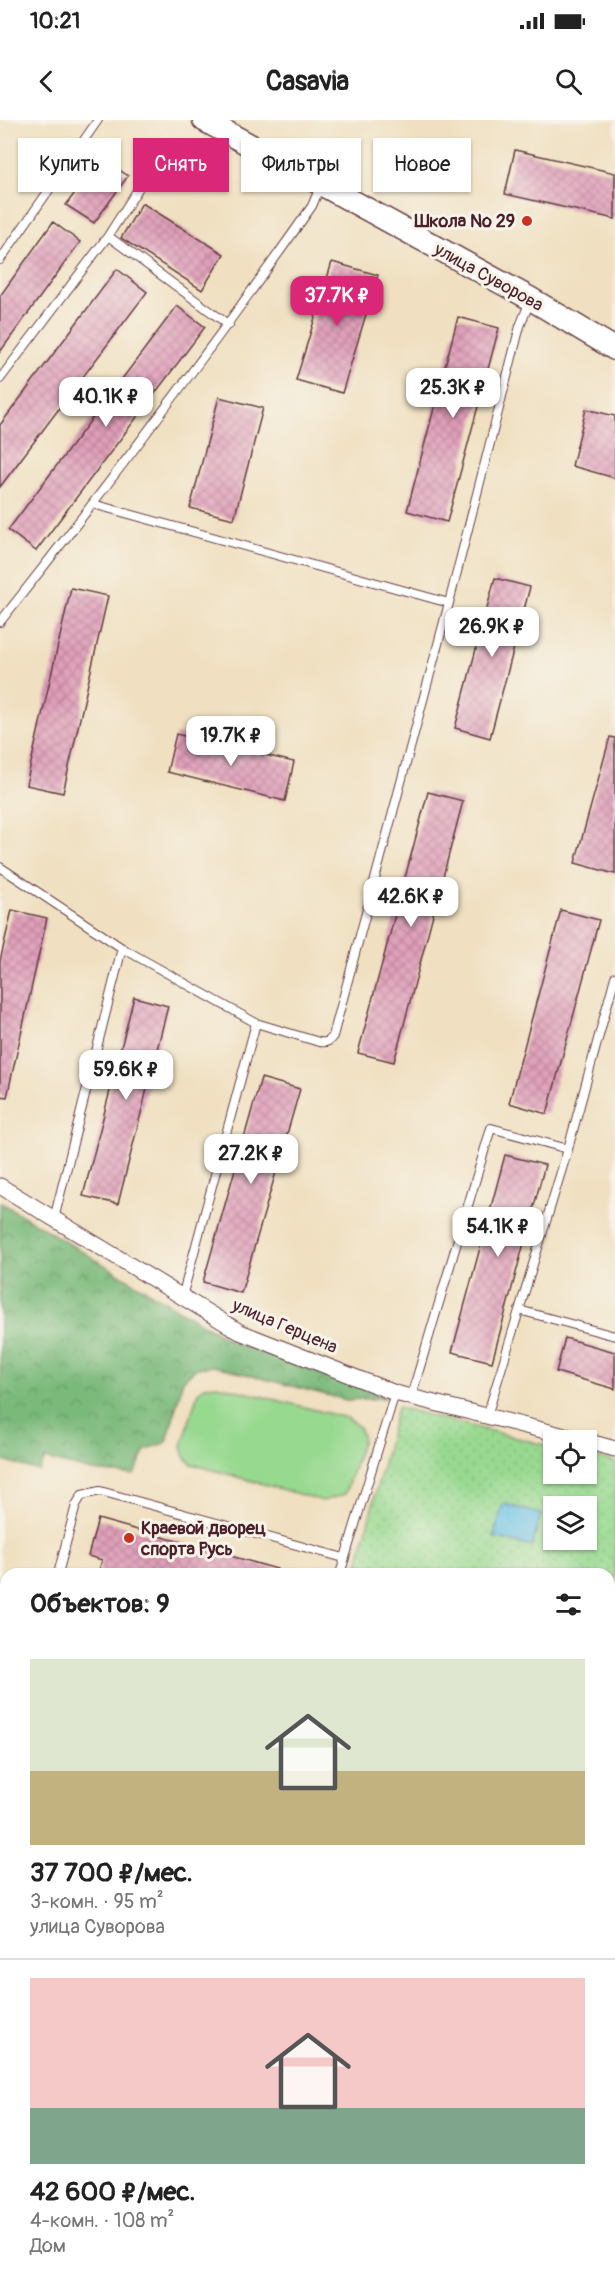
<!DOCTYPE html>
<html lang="ru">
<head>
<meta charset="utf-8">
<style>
  :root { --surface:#fff; --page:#f2f2f2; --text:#222; --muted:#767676; --line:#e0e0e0; --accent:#db2777 }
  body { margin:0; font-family:Pangolin,sans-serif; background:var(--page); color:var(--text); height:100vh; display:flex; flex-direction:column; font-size:22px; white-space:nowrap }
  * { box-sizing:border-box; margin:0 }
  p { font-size:20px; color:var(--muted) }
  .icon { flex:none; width:33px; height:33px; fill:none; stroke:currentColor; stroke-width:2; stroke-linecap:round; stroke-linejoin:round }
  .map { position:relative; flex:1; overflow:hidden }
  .side { position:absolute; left:0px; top:1448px; width:615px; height:722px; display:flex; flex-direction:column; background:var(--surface); border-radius:18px 18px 0 0; box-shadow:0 2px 4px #0004 }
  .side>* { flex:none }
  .guide { position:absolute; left:18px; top:18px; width:579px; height:54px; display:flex; gap:12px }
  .buttons { position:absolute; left:543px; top:1310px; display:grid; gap:12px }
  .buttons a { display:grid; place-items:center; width:54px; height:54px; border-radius:0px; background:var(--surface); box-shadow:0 2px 4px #0004; font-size:30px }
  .price { position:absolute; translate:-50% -51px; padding:0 14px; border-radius:12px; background:#fff; color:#222; font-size:20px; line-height:39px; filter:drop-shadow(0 2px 3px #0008) }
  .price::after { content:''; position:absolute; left:50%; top:36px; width:18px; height:14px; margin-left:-9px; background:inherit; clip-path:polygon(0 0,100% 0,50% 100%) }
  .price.on { background:var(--accent); color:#fff }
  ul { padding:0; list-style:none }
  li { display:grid; align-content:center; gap:12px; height:318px; padding:0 30px }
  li+li { border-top:2px solid var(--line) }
  li span { display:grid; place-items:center; height:186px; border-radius:0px; color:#555 }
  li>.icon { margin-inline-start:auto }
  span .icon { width:108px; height:108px; fill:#fffc; stroke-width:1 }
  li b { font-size:26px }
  h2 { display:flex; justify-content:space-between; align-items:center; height:72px; padding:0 30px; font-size:26px }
  .chip { padding:0 21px; border-radius:0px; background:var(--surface); box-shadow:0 2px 4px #0004; font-size:21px; line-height:54px }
  .chip.on { background:var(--accent); color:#fff }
  .status { display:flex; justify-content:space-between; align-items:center; height:42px; padding:0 30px; background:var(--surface); direction:ltr }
  .status svg { height:16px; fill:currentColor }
  header { display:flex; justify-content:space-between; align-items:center; height:78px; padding:0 30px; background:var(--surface); font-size:27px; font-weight:800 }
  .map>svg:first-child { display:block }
  .grass { fill:url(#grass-dots); stroke:#717c5e; stroke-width:1.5; fill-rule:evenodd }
  .forest { fill:url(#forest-crowns); stroke:#626c52; stroke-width:1.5 }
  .pitch { fill:#98d990; stroke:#717c5e; stroke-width:1.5 }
  .water { fill:#6ac2e7; stroke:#5a7089; stroke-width:1.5 }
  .building { fill:url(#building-cross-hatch) }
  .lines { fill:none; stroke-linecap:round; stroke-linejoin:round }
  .lane-casing { stroke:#633c42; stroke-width:10 }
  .street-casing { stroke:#633c42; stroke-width:17 }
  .secondary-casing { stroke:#633c42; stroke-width:25 }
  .lane { stroke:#fff; stroke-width:8 }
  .street { stroke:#fff; stroke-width:15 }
  .secondary { stroke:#fff; stroke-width:22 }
  .poi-dot { fill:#c8321e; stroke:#f7f3e8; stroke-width:2 }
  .labels { text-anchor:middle; stroke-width:6; stroke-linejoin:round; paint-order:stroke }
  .poi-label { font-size:18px; font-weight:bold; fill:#4a1f2b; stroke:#f7f3e8; text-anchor:end }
  .street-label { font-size:18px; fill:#4a1f2b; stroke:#f7f3e8 }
</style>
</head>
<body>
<div class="status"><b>10:21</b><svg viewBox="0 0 49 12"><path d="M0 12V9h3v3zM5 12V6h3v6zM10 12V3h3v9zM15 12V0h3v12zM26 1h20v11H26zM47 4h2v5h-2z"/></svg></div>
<header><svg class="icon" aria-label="back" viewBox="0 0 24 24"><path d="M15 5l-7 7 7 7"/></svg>Casavia<svg class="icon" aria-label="search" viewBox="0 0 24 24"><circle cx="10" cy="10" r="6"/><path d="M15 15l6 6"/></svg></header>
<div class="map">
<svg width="615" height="2168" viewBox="0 0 615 2168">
  <defs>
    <pattern id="grass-dots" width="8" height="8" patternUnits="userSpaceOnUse" patternTransform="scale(1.5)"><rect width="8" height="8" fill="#98d990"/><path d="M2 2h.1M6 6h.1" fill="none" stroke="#84ba7c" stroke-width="1.8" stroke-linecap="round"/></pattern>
    <pattern id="forest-crowns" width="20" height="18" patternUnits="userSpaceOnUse" patternTransform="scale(1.5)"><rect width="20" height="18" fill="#7ab97a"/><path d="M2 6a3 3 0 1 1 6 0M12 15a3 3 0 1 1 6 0" fill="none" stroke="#669664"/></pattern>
    <pattern id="building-cross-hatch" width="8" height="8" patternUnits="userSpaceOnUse" patternTransform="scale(1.5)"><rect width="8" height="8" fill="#e09fba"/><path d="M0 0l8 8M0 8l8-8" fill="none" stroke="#b88197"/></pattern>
  </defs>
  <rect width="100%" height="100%" fill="#f7f3e8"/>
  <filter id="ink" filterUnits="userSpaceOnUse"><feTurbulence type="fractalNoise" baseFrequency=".0167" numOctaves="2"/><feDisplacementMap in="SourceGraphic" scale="12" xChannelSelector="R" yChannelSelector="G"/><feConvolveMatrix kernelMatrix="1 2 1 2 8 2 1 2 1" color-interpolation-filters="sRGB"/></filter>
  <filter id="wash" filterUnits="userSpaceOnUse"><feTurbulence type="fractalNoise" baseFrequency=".008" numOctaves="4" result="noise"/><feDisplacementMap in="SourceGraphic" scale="24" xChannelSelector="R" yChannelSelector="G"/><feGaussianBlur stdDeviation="1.35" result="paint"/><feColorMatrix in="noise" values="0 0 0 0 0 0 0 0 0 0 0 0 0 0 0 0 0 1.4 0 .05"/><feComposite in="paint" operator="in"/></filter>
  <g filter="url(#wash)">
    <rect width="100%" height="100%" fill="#f0e0c1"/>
    <path class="grass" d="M397,1287L553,1327L554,1353H586L587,1335L615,1342V1523L609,1521V1454H394L358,1444ZM554,1386H586V1419H554Z
      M609,1532L615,1534V1697L609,1696Z"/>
    <path class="forest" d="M0,1082L234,1223L370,1270L387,1278L346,1280L214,1246L197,1248L183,1260L167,1322L146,1330L134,1355L92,1351L45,1339L39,1351L0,1340Z
      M123,2163H185L184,2168H124Z"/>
    <path class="pitch" d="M217,1265L347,1298L359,1307L363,1319L345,1374L323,1381L192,1344L185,1337L182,1326L198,1272L206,1266Z"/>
    <path class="water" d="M503,1384L541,1394L532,1427L494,1417Z
      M3,1698L6,1699V2163H122L123,2168H0V1699Z"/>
    <g id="blocks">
      <path class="building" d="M515,30L615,53V99L505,74Z
        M101,37L128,56L94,103L66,85Z
        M142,83L224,134L202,170L121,118Z
        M53,102L80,122L0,232V176Z
        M332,142L378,155L342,273L296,260Z
        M117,149L147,172L0,367V305Z
        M177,186L205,207L36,431L8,410Z
        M458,197L499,208L447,402L407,391Z
        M219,277L263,288L234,399L190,388Z
        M586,289L615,296V358L572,346Z
        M495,458L530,467L490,618L455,608Z
        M71,468L108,476L63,673L26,665Z
        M176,614L294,642L285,681L167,652Z
        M610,617L615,618V754L575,743Z
        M428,672L463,681L394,942L358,933Z
        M12,790L47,798L7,977L0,976V841Z
        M561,790L599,800L547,994L509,983Z
        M134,877L168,886L118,1084L83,1076Z
        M261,958L300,969L241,1173L203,1162Z
        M505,1035L545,1045L492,1242L452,1232Z
        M565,1218L615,1232V1269L556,1252Z
        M98,1399L277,1449L276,1454H98L102,1440L88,1436Z"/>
    </g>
  </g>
  <g filter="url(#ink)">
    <use href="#blocks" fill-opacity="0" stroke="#633c42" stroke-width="1.5"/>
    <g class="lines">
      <defs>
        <path id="lane" d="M138,69L108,116L229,205
          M0,140L98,0
          M0,259L108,116
          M93,384L449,483
          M0,502C108,366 212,228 312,86L320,67
          M0,747L122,828L256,903L319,922C326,923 329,922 333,916L449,483L520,206L530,181
          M54,1099L122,828
          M182,1177L256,903
          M519,1190L615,1216
          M411,1277L491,1008L568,1029
          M487,1296L568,1029L615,857
          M58,1454L76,1385L82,1375L100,1371L344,1438
          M340,1454L395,1273
          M0,1584L6,1586
          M298,2168L299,2163"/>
        <path id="street" d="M0,1066L240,1212L395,1273L581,1320
          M586,1321L615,1329
          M609,1750L615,1752
          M194,2168L196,2163"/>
        <path id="secondary" d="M204,0L531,179L615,229"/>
      </defs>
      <use href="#lane" class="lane-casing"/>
      <use href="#street" class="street-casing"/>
      <use href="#secondary" class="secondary-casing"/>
      <use href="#lane" class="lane"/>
      <use href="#street" class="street"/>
      <use href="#secondary" class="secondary"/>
    </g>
  </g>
  <g class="poi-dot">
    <circle cx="527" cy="101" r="6"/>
    <circle cx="129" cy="1418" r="6"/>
  </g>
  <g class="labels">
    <g class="poi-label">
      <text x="515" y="107">Школа № 29</text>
      <text x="141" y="1414" text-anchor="start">Краевой дворец<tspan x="141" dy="21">спорта Русь</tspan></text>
    </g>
    <g class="street-label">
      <text transform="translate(489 157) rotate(29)" y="6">улица Суворова</text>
      <text transform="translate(285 1206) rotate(23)" y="6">улица Герцена</text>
    </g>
  </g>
</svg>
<div class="buttons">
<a><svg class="icon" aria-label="locate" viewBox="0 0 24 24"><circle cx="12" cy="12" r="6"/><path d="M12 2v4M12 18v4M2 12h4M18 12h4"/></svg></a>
<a><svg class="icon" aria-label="layers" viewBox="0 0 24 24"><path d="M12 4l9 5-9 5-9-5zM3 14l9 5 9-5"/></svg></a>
</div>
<b class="price on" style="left:337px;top:207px">37.7K ₽</b>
<b class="price" style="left:453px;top:299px">25.3K ₽</b>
<b class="price" style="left:106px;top:308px">40.1K ₽</b>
<b class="price" style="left:492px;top:538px">26.9K ₽</b>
<b class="price" style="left:231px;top:647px">19.7K ₽</b>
<b class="price" style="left:411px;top:808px">42.6K ₽</b>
<b class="price" style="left:126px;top:981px">59.6K ₽</b>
<b class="price" style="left:251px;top:1065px">27.2K ₽</b>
<b class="price" style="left:498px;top:1138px">54.1K ₽</b>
<div class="guide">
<a class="chip">Купить</a>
<a class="chip on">Снять</a>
<a class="chip">Фильтры</a>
<a class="chip">Новое</a>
</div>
<section class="side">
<h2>Объектов: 9<svg class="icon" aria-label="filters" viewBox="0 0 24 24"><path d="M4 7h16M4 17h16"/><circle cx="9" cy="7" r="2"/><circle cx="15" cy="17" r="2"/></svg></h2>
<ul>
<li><span style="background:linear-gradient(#dfe7d0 60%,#c2b280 0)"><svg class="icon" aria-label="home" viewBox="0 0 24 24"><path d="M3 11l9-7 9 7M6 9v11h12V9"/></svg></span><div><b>37 700 ₽/мес.</b><p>3-комн. · 95 m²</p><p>улица Суворова</p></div></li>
<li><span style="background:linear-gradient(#f6c9c9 70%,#7fa58c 0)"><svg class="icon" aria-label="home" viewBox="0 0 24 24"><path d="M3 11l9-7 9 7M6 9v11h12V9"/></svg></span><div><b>42 600 ₽/мес.</b><p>4-комн. · 108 m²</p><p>Дом</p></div></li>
</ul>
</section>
</div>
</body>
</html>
